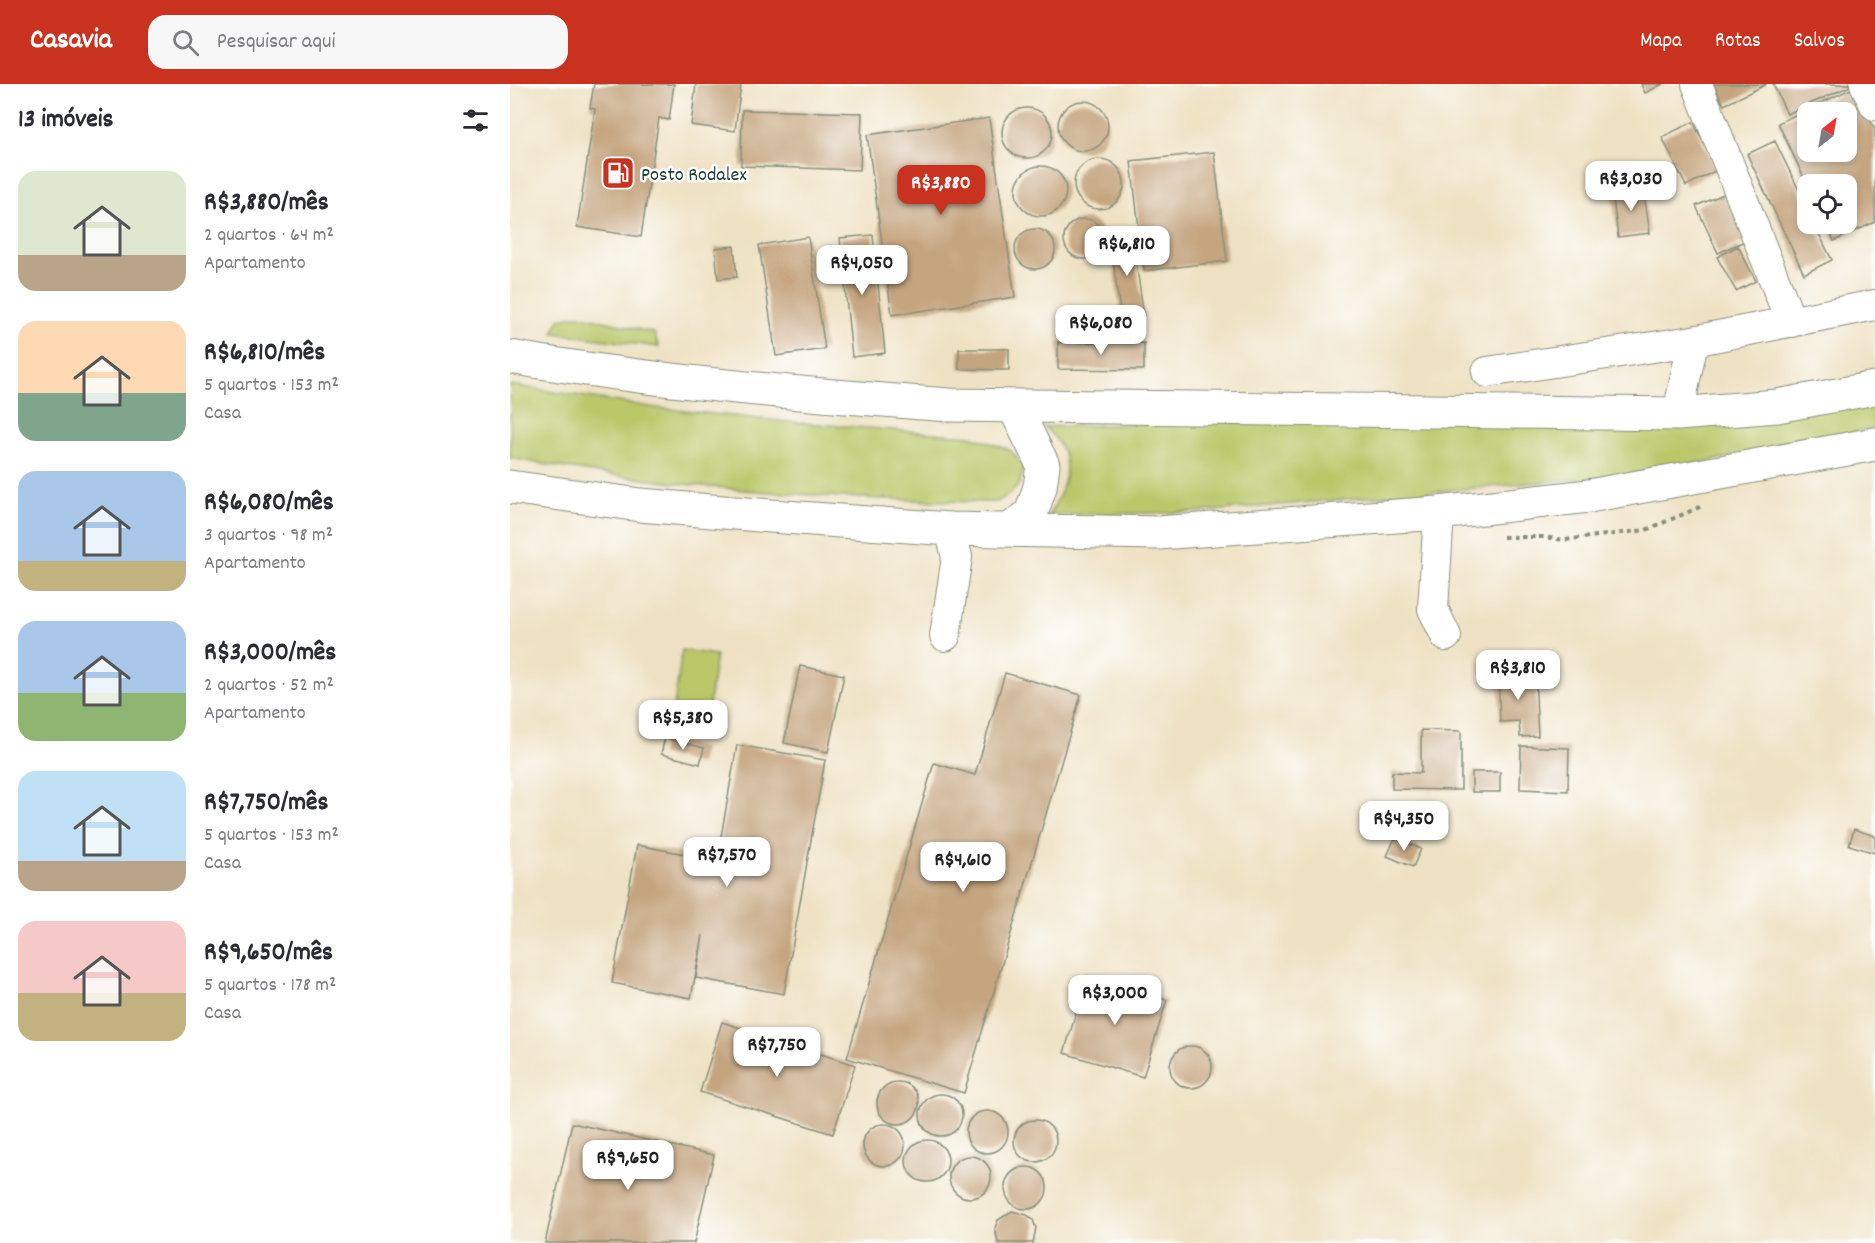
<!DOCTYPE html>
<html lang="pt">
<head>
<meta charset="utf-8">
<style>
  :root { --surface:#fff; --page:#f7f7f7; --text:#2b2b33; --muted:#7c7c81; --accent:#c8321e }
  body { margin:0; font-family:Dekko,sans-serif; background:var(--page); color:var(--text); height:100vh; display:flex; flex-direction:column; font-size:22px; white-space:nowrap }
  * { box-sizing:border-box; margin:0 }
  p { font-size:20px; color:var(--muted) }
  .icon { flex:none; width:33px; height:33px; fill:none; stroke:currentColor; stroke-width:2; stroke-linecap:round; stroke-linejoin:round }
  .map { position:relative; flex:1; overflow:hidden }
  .sheet { display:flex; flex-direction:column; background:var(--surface); width:510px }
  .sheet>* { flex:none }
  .needle { width:39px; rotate:31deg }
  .fabs { position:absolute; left:1287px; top:18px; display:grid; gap:12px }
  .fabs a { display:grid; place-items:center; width:60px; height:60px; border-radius:12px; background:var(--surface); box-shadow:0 3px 9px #0003; font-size:30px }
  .price { position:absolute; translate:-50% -51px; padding:0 14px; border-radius:12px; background:#fff; color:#222; font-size:20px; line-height:39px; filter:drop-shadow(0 2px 3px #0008) }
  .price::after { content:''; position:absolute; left:50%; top:36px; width:18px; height:14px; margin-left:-9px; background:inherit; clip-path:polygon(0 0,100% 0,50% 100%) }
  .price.selected { background:var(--accent); color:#fff }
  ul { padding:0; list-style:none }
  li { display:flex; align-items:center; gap:18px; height:150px; padding:0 18px }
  li span { display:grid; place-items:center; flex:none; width:168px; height:120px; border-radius:18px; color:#555 }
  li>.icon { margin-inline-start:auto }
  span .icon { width:72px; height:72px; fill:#fffc; stroke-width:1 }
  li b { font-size:26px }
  h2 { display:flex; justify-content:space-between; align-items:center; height:72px; padding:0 18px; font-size:26px }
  header { display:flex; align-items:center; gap:36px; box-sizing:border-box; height:84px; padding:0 30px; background:var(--accent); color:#fff }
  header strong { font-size:28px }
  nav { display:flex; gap:33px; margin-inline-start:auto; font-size:21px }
  .search { width:420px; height:54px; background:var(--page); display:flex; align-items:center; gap:15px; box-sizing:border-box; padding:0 21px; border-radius:18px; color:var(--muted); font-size:22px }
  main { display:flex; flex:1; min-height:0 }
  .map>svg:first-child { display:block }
  .green { fill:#bbc86a; stroke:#6d824f; stroke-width:1.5 }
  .building { fill:#c5a57f; fill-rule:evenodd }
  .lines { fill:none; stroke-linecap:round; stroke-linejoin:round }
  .minor-casing { stroke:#87907c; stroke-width:32 }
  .highway-casing { stroke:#87907c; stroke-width:35 }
  .path { stroke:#87907c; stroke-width:4; stroke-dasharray:4.5 4.5; stroke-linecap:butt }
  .minor { stroke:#fff; stroke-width:30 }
  .highway { stroke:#fff; stroke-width:33 }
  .labels { text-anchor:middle; stroke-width:5; stroke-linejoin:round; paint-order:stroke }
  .poi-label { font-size:20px; fill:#1f3d34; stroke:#fff; text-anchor:start }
</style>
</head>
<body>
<header>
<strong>Casavia</strong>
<div class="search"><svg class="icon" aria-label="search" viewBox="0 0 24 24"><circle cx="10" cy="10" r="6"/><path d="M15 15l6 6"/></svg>Pesquisar aqui</div>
<nav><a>Mapa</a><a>Rotas</a><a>Salvos</a></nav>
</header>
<main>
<section class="sheet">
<h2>13 imóveis<svg class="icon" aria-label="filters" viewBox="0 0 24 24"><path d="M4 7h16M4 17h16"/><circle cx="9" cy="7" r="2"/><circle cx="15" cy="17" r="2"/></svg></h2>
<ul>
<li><span style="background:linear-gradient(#dfe7d0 70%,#b9a48a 0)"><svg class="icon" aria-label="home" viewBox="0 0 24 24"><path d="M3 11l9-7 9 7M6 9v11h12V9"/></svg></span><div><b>R$3,880/mês</b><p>2 quartos · 64 m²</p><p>Apartamento</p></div></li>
<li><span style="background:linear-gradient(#ffd9b3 60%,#7fa58c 0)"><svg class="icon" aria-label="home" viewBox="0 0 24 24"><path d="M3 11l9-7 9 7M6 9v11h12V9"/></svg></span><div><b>R$6,810/mês</b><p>5 quartos · 153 m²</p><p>Casa</p></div></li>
<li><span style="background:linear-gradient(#a9c7e8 75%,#c2b280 0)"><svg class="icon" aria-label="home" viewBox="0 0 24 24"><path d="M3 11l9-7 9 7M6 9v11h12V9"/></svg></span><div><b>R$6,080/mês</b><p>3 quartos · 98 m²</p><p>Apartamento</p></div></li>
<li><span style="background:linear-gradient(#a9c7e8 60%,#8fb573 0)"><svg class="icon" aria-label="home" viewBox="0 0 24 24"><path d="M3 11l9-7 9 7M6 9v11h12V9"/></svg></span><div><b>R$3,000/mês</b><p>2 quartos · 52 m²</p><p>Apartamento</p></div></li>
<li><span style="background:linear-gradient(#bfe0f5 75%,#b9a48a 0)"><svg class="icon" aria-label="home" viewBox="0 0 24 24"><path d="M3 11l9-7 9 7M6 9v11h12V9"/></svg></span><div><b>R$7,750/mês</b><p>5 quartos · 153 m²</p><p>Casa</p></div></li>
<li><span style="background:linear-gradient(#f6c9c9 60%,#c2b280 0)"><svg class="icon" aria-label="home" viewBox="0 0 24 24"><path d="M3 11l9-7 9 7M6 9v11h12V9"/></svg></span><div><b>R$9,650/mês</b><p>5 quartos · 178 m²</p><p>Casa</p></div></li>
</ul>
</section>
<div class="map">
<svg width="1365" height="1159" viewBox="0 0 1365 1159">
  <rect width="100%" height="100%" fill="#fff"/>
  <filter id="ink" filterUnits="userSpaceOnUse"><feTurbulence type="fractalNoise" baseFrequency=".0167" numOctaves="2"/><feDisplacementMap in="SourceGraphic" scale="12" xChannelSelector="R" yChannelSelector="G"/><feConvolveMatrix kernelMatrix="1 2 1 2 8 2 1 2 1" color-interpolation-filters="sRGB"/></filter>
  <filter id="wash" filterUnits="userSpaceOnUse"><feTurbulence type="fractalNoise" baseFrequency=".008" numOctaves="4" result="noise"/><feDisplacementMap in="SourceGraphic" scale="24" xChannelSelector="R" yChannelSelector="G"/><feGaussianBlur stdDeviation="1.35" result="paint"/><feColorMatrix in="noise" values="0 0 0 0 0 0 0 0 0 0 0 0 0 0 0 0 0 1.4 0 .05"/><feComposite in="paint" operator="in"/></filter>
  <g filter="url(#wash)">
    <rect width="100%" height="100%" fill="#efe2c4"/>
    <path class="green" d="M69,231L144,249L149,263L43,249L50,235Z
      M0,301L147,324L280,338L461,352L500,366L513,381C512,402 505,408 487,418C324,416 161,405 0,374Z
      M1365,316V344L1255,368L1105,392L689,428L539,431C559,398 566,370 534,343Z
      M172,566L206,571L194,655L160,650Z"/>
    <g id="blocks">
      <path class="building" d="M84,0H164L159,36L149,34L131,153L67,143L85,25L80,24Z
        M186,0H231L225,47L181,41Z
        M1131,0H1153L1135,9Z
        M1203,0H1257L1214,21Z
        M1263,0H1345L1277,30Z
        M1345,3L1365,46V138L1324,157L1316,140H1336V100H1297L1268,39ZM1298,28H1336V68H1298Z
        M548 42a25 25 0 1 1 50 0a25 25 0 1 1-50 0Z
        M492 49a25 25 0 1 1 50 0a25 25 0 1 1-50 0Z
        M232,26L352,29L350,86L231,82Z
        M479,34L505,213L382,231L357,51Z
        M1183,38L1207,86L1176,102L1152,53Z
        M1265,57L1298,125V140H1304L1322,176L1294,190L1237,70Z
        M704,68L717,177L634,187L621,77Z
        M564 100a25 25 0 1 1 50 0a25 25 0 1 1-50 0Z
        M506 107a25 25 0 1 1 50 0a25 25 0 1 1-50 0Z
        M1133,103L1140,149L1108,153L1102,108Z
        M1218,108L1239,155L1208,169L1186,122Z
        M554 155a20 20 0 1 1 40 0a20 20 0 1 1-40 0Z
        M505 165a20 20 0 1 1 40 0a20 20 0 1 1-40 0Z
        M363,151L375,269L342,273L330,154Z
        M622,151L634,232L611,235L600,154Z
        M298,153L315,265L266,272L249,161Z
        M224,162L227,193L208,195L205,164Z
        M1228,162L1246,197L1226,207L1207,173Z
        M548,258L634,259V286L548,285Z
        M449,265H499V286L449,285Z
        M290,582L334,591L318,668L274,659Z
        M988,585H1008L1009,592L1025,591L1028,652L1010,653L1009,637L990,638Z
        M495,589L571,611L454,1009L337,974L424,679L465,691Z
        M911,646L951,647V706L882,705V688L911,689Z
        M155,654L194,664L190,680L151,670Z
        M227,661L315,676L274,910L186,894L193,851L181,914L102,899L127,761L207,776Z
        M1011,662L1059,664L1058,707L1010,705Z
        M962,688H990V708H962Z
        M1344,745L1365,752V769L1339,761Z
        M885,754L911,765L903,783L877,772Z
        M577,892L657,916L633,993L554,969Z
        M212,938L345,981L323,1050L190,1008Z
        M660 983a21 21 0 1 1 42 0a21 21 0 1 1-42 0Z
        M367 1019a21 21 0 1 1 42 0a21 21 0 1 1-42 0Z
        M410 1031a21 21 0 1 1 42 0a21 21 0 1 1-42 0Z
        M456 1048a21 21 0 1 1 42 0a21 21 0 1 1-42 0Z
        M504 1057a21 21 0 1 1 42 0a21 21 0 1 1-42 0Z
        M62,1039L204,1071L184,1159H35Z
        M353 1061a21 21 0 1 1 42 0a21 21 0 1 1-42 0Z
        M396 1077a21 21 0 1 1 42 0a21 21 0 1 1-42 0Z
        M439 1093a21 21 0 1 1 42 0a21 21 0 1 1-42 0Z
        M495 1104a21 21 0 1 1 42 0a21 21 0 1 1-42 0Z
        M502,1127L517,1131L523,1136L526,1144L523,1159H488L485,1144L488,1136Z"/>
    </g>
  </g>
  <g filter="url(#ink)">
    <use href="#blocks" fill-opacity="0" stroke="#87907c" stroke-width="1.5"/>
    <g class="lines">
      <defs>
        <path id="minor" d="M1187,0L1281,238
          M1355,0L1365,21
          M977,288L1183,257L1365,221
          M1168,330L1183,257
          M929,429L923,525L936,552
          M435,552L447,473L440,445"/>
        <path id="highway" d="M0,273C145,298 293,310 439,321L1168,330L1267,322L1365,304
          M0,403L130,421L261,432L440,445L648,449L929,429L1079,412L1365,360
          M501,445L521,430L530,403L533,381L504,322"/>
      </defs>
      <use href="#minor" class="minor-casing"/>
      <use href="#highway" class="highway-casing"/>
      <path class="path" d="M993,453H1032L1055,456L1136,446L1190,423"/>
      <use href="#minor" class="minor"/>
      <use href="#highway" class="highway"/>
    </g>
  </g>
  <defs>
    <symbol id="fuel-square" viewBox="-11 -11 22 22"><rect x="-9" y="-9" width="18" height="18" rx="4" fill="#c8321e" stroke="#fff"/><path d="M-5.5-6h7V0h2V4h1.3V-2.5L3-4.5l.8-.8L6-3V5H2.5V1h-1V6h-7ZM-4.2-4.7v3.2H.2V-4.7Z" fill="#fff"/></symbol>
  </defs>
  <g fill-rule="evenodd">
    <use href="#fuel-square" x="89" y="70" width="38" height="38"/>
  </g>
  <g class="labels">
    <g class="poi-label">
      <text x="131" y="96">Posto Rodalex</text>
    </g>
  </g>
</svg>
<div class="fabs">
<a><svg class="needle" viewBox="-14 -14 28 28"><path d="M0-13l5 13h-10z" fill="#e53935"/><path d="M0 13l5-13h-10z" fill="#7c7c81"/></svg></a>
<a><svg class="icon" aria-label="locate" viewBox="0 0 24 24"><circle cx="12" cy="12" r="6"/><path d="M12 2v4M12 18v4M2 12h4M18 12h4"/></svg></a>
</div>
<b class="price" style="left:1121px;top:128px">R$3,030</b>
<b class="price selected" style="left:431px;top:132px">R$3,880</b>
<b class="price" style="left:617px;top:193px">R$6,810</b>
<b class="price" style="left:352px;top:212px">R$4,050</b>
<b class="price" style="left:591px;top:272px">R$6,080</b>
<b class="price" style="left:1008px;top:617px">R$3,810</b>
<b class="price" style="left:173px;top:667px">R$5,380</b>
<b class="price" style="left:894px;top:768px">R$4,350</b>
<b class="price" style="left:217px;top:804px">R$7,570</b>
<b class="price" style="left:453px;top:809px">R$4,610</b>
<b class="price" style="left:605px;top:942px">R$3,000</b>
<b class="price" style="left:267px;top:994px">R$7,750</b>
<b class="price" style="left:118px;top:1107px">R$9,650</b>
</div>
</main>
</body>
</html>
